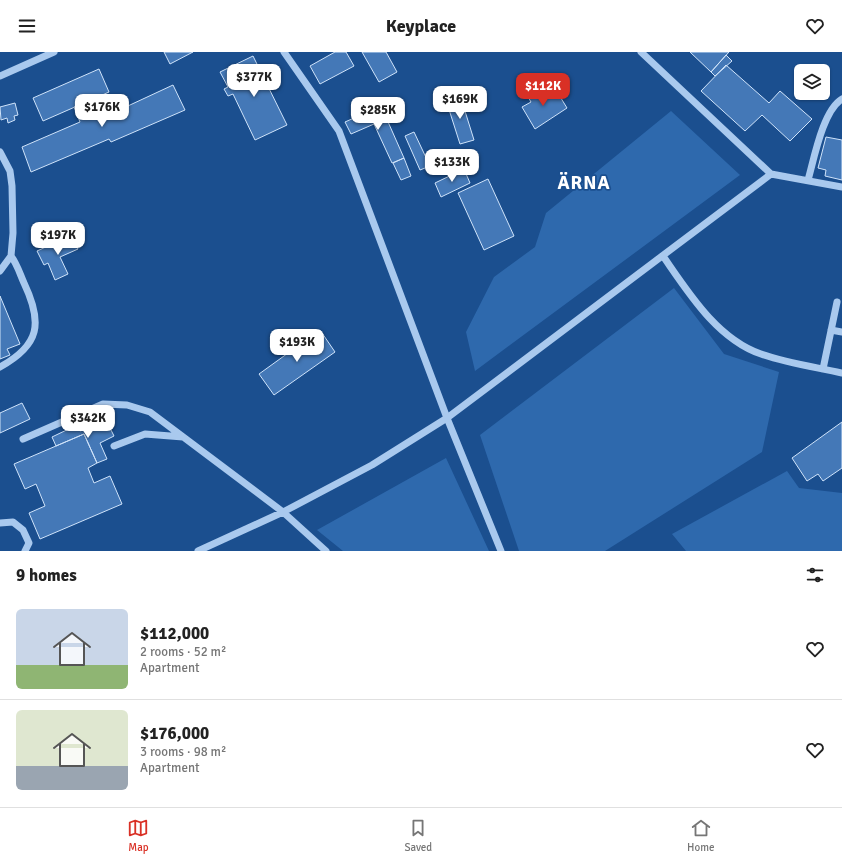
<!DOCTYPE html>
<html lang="en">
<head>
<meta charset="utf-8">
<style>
  :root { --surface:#fff; --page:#f2f2f2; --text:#222; --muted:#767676; --line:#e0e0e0; --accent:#d93025 }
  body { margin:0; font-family:Signika,sans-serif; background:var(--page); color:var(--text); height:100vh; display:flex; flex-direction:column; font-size:15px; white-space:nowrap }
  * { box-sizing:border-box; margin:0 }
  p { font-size:13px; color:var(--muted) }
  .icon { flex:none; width:22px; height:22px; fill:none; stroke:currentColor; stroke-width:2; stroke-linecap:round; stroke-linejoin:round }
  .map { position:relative; height:499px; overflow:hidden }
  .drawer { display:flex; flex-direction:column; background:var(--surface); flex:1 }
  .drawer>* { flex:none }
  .tools { position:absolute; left:794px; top:12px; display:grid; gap:8px }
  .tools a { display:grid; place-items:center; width:36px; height:36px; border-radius:6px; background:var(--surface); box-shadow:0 1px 3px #0004; font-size:20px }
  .price { position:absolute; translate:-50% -34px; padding:0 9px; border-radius:8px; background:#fff; color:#222; font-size:13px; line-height:26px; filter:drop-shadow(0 1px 2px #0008) }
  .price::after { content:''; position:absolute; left:50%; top:24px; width:12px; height:9px; margin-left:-6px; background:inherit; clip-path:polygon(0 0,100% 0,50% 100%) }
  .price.selected { background:var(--accent); color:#fff }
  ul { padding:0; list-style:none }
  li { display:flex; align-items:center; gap:12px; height:100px; padding:0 16px }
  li+li { border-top:1px solid var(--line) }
  li span { display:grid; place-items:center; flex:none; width:112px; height:80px; border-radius:6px; color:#555 }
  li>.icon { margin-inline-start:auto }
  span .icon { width:48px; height:48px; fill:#fffc; stroke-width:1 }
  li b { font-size:17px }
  h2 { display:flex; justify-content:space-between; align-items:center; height:48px; padding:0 16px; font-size:17px }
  header { display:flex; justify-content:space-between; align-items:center; height:52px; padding:0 16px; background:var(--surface); font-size:18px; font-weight:700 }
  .menu { display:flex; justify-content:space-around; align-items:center; height:56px; border-top:1px solid var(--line); background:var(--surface); font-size:11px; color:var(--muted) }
  .menu a { display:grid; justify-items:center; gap:2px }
  .menu .selected { color:var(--accent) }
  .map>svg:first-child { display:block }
  .green { fill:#2e69ad }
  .building { fill:#4478b7; stroke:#cfe3fa }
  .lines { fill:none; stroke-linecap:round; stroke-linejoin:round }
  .minor { stroke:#a9c9ee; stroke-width:7 }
  .labels { text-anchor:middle; stroke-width:3.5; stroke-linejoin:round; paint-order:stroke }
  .district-label { font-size:19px; font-weight:bold; letter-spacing:1px; fill:#fff; stroke:#1b4f8f }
</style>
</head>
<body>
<header><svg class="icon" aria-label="menu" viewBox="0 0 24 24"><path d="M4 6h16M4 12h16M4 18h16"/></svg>Keyplace<svg class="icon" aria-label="heart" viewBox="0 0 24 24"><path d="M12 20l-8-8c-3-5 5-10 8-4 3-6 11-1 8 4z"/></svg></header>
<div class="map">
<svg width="842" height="499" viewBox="0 0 842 499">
  <rect width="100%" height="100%" fill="#1b4f8f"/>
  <path class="green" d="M671,59L740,123L475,319L466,280L494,225L535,195L546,161Z
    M674,236L724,302L779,320L762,400L605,499H519L480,383Z
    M446,406L489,499H343L317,478Z
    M787,419L799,436L842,441V499H686L672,482Z"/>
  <path class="building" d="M164,0H193L170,12Z
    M335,0H346L354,14L320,32L310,14Z
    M362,0H386L397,20L379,30Z
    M690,0H729L711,20Z
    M726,3L732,9L715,24L711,20Z
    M253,4L287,73L255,88L233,42L228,44L224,37L228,35L220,20Z
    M726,13L769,51L780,39L812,67L790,89L762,63L745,79L701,39Z
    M99,17L109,40L43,69L33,46Z
    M173,33L185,58L111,90L109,87L31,120L22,95L80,70L74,55L81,52L88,67L101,62L102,66Z
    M542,34L547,43L556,38L567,56L535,77L522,55L531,50L527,43Z
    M460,43L474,88L460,92L446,48Z
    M15,51L18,63L14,64L15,68L8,71L7,66L1,68L0,55Z
    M381,54L404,106L392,111L374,72L351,82L345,70Z
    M414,80L430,114L420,118L405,84Z
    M826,85L842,88V128L825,124L826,118L818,116Z
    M404,106L411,124L401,128L393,111Z
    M464,117L470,131L441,145L435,131Z
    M488,127L514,184L484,198L458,141Z
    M72,183L78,197L60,205L68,222L55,228L48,211L44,213L37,199Z
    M0,244L20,292L7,297L10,303L0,307Z
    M320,278L335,300L274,343L259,322Z
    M22,351L30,367L0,381V361Z
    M842,370V416L823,429L818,422L807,429L792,406Z
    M108,372L114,384L100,391L107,407L97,411L84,382L56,394L52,385L77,373L80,379L94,373L96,377Z
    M84,382L97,411L88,416L94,431L110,424L122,452L40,487L29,461L45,454L36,432L25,437L14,412Z"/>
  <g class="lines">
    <path class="minor" d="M284,0L339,79L447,366L501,499
      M0,24L54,0
      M0,100L10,119L12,134L13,181L11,204L0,219
      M771,122L842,135
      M808,128C814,107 823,58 842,47
      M663,204C688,240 717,287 761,302C787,311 815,315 842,321
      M831,278L842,280
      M0,315C40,293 43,271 24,231C20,222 17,212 11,204
      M823,317L837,250
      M23,387L103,352L127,353L150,360L283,460L326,499
      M114,394L145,382L183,385
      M0,471L13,470L23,478L29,491L25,499
      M198,499L283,460L372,413L447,366L771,122L641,0"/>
  </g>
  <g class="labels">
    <g class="district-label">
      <text x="584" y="137">ÄRNA</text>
    </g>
  </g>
</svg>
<div class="tools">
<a><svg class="icon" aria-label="layers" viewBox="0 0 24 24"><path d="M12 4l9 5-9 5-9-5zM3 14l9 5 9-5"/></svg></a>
</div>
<b class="price" style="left:254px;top:46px">$377K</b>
<b class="price selected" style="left:543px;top:55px">$112K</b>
<b class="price" style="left:460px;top:68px">$169K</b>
<b class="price" style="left:102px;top:76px">$176K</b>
<b class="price" style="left:378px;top:79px">$285K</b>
<b class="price" style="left:452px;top:131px">$133K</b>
<b class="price" style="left:58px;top:204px">$197K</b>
<b class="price" style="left:297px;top:311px">$193K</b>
<b class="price" style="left:88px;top:387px">$342K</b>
</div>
<section class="drawer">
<h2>9 homes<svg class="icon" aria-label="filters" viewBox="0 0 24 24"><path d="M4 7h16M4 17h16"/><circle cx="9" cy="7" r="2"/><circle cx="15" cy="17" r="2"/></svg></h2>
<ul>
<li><span style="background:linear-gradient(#c9d6e8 70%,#8fb573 0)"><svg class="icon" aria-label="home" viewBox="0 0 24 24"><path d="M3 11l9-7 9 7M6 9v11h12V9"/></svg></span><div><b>$112,000</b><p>2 rooms · 52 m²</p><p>Apartment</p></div><svg class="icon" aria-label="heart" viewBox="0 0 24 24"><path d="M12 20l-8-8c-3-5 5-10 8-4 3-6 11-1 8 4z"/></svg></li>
<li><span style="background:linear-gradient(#dfe7d0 70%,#9aa5b1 0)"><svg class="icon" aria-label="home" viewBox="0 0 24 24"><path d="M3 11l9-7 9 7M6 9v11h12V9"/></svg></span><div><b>$176,000</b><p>3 rooms · 98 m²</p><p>Apartment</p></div><svg class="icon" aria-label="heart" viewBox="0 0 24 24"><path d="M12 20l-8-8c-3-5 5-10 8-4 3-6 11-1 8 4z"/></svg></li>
</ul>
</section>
<nav class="menu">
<a class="selected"><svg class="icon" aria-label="map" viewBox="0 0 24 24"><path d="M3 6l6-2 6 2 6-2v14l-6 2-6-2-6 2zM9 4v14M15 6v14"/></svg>Map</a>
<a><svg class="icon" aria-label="saved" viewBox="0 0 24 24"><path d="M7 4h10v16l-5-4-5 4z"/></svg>Saved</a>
<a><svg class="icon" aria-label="home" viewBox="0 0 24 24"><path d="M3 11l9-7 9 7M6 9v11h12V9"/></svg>Home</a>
</nav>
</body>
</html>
